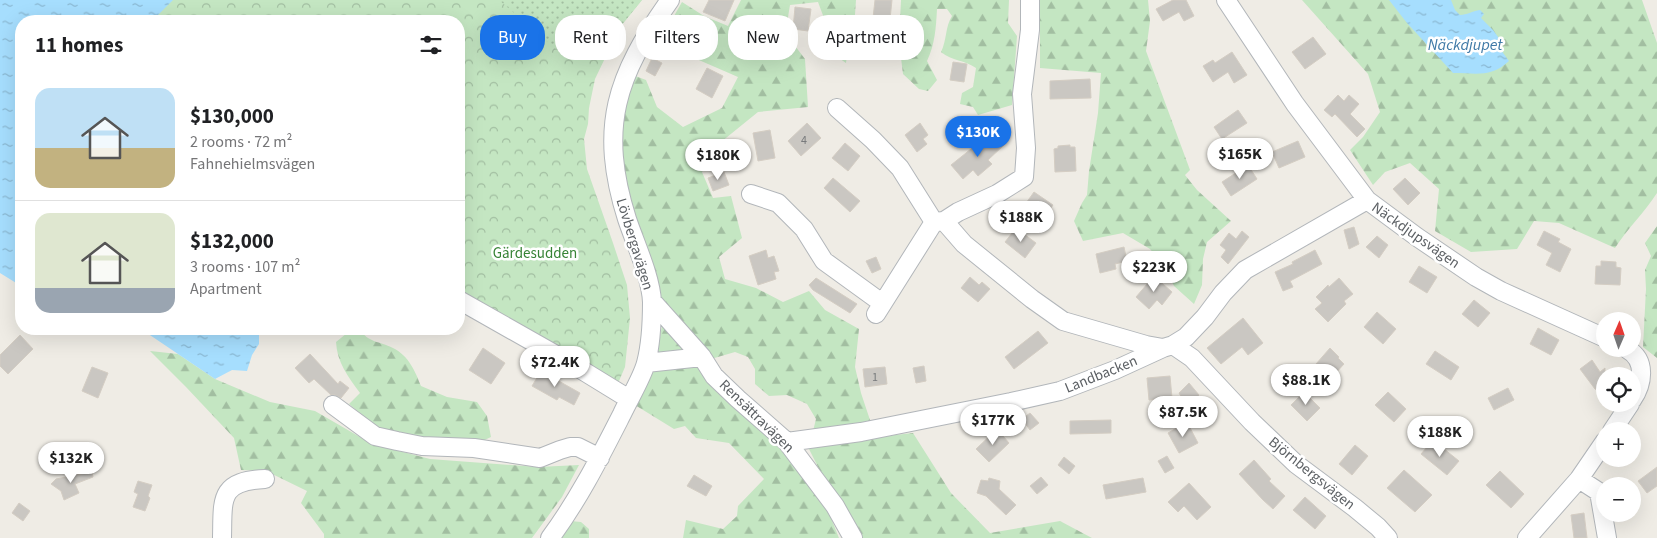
<!DOCTYPE html>
<html lang="en">
<head>
<meta charset="utf-8">
<style>
  :root { --surface:#fff; --page:#f6f6f6; --text:#202124; --muted:#757577; --line:#e0e0e0; --accent:#1a73e8 }
  body { margin:0; font-family:"Source Sans 3",sans-serif; background:var(--page); color:var(--text); height:100vh; display:flex; flex-direction:column; font-size:19px; white-space:nowrap }
  * { box-sizing:border-box; margin:0 }
  p { font-size:16px; color:var(--muted) }
  .icon { flex:none; width:28px; height:28px; fill:none; stroke:currentColor; stroke-width:2; stroke-linecap:round; stroke-linejoin:round }
  .map { position:relative; flex:1; overflow:hidden }
  .side { position:absolute; left:15px; top:15px; width:450px; height:320px; display:flex; flex-direction:column; background:var(--surface); border-radius:20px; box-shadow:0 5px 20px #0002 }
  .side>* { flex:none }
  .hud { position:absolute; left:480px; top:15px; width:475px; height:45px; display:flex; gap:10px }
  .needle { width:32px; rotate:2deg }
  .buttons { position:absolute; left:1596px; top:312px; display:grid; gap:10px }
  .buttons a { display:grid; place-items:center; width:45px; height:45px; border-radius:50%; background:var(--surface); box-shadow:0 5px 20px #0002; font-size:25px }
  .price { position:absolute; translate:-50% -42px; padding:0 11px; border-radius:18px; background:#fff; color:#222; font-size:16px; line-height:32px; filter:drop-shadow(0 1px 2px #0008) }
  .price::after { content:''; position:absolute; left:50%; top:30px; width:15px; height:11px; margin-left:-8px; background:inherit; clip-path:polygon(0 0,100% 0,50% 100%) }
  .price.on { background:var(--accent); color:#fff }
  ul { padding:0; list-style:none }
  li { display:flex; align-items:center; gap:15px; height:125px; padding:0 20px }
  li+li { border-top:1px solid var(--line) }
  li span { display:grid; place-items:center; flex:none; width:140px; height:100px; border-radius:15px; color:#555 }
  li>.icon { margin-inline-start:auto }
  span .icon { width:60px; height:60px; fill:#fffc; stroke-width:1 }
  li b { font-size:21px }
  h2 { display:flex; justify-content:space-between; align-items:center; height:60px; padding:0 20px; font-size:21px }
  .pill { padding:0 18px; border-radius:20px; background:var(--surface); box-shadow:0 5px 20px #0002; font-size:18px; line-height:45px }
  .pill.on { background:var(--accent); color:#fff }
  .map>svg:first-child { display:block }
  .forest { fill:url(#forest-firs) }
  .park { fill:url(#park-crowns) }
  .garden { fill:url(#garden-dots) }
  .water { fill:url(#water-ripples) }
  .building { fill:#cac7c2; stroke:#d4cdc3 }
  .lines { fill:none; stroke-linecap:round; stroke-linejoin:round }
  .minor-casing { stroke:#b2b6ba; stroke-width:20 }
  .minor { stroke:#fff; stroke-width:18 }
  .labels { text-anchor:middle; stroke-width:5; stroke-linejoin:round; paint-order:stroke }
  .number-label { font-size:12px; fill:#787a7c }
  .street-label { font-size:15px; fill:#5d6165; stroke:#fff }
  .park-label { font-size:15px; fill:#378336; stroke:#fff }
  .water-label { font-size:16px; font-style:italic; fill:#407aa7; stroke:#fff }
</style>
</head>
<body>
<div class="map">
<svg width="1657" height="538" viewBox="0 0 1657 538">
  <defs>
    <pattern id="forest-firs" width="22" height="20" patternUnits="userSpaceOnUse" patternTransform="scale(1.25)"><rect width="22" height="20" fill="#c4e6c2"/><path d="M5 1l3.5 6h-7zM16 11l3.5 6h-7z" fill="#a2bea1"/></pattern>
    <pattern id="park-crowns" width="20" height="18" patternUnits="userSpaceOnUse" patternTransform="scale(1.25)"><rect width="20" height="18" fill="#c4e6c2"/><path d="M2 6a3 3 0 1 1 6 0M12 15a3 3 0 1 1 6 0" fill="none" stroke="#a2bea1"/></pattern>
    <pattern id="garden-dots" width="8" height="8" patternUnits="userSpaceOnUse" patternTransform="scale(1.25)"><rect width="8" height="8" fill="#c4e6c2"/><path d="M2 2h.1M6 6h.1" fill="none" stroke="#a2bea1" stroke-width="1.8" stroke-linecap="round"/></pattern>
    <pattern id="water-ripples" width="26" height="14" patternUnits="userSpaceOnUse" patternTransform="scale(1.25)"><rect width="26" height="14" fill="#a6defe"/><path d="M2 4q2-2 4 0t4 0M15 11q2-2 4 0t4 0" fill="none" stroke="#8ab7d1"/></pattern>
  </defs>
  <rect width="100%" height="100%" fill="#efece5"/>
  <path class="forest" d="M741,0H856L854,29L848,48L846,63L833,54L831,37L818,2L790,5L787,23L789,38L805,59L808,107L758,112L721,142L702,172L713,198L731,196L742,238L719,257L725,279L756,288L783,302L809,291L825,310L859,329L855,367L861,393L871,423L812,435L816,419L807,404L787,395L769,396L755,384V369L748,357L735,352L711,359L656,298L623,194L619,143L630,74L646,80L657,107L683,127L722,108L738,77L685,54L662,37L682,2L704,16L728,26Z
    M901,0H1009L1008,23L1017,36L1012,105L978,115L973,107L960,104L962,93L973,87L976,68C965,60 952,61 941,52C947,40 945,27 952,16L947,9H937C936,28 935,44 927,61L937,80L928,91L919,89L903,74L899,42Z
    M1040,0H1148L1150,21L1146,51L1190,170L1185,175L1197,190L1231,221L1207,242L1203,259L1202,285L1194,304L1174,286L1165,267L1150,249L1123,233L1083,241L1074,221L1082,203L1087,195L1089,171L1098,113L1101,73L1040,68Z
    M1302,0H1642L1657,43V193C1644,213 1628,228 1615,248L1559,223L1534,221L1517,249L1471,252L1435,231L1439,189L1410,163L1385,172L1373,185L1350,150L1363,137L1380,112L1368,74Z
    M1657,226V358L1643,347L1646,289L1645,270L1651,256L1645,243Z
    M663,319L692,351L657,356Z
    M352,329H359C369,343 379,341 393,348C409,356 415,371 421,386L447,397L477,402L487,416L491,437L478,443L410,438L380,430L349,404L360,393C348,377 337,362 336,342Z
    M150,351L178,354L215,379L270,402L315,411L372,444L430,459L538,467L579,465L562,497L532,538H324V534L301,503L307,491L266,471L241,470L234,438L186,387Z
    M695,365L715,381L771,436L829,513L839,538H683L686,520L723,529L737,516L738,506L764,479L729,443L696,438L685,426L674,429L635,405L653,367Z
    M913,433L951,493L990,533L1060,521L1092,538H860L819,469L807,445Z
    M570,521L581,522L589,529V538H557Z"/>
  <path class="park" d="M0,0H642L620,27L595,79L589,108L588,124L584,139L587,169L613,243L627,285L630,318L625,367L616,388L459,297V21H21Z"/>
  <path class="garden" d="M499,0H642L620,27L556,49Z"/>
  <path class="water" d="M0,0H173L154,19L155,21H21V286L0,273Z
    M1389,0H1451L1455,10L1460,15C1467,15 1472,11 1480,10L1484,14L1481,18L1493,30L1501,41V50L1509,61C1491,78 1476,73 1453,73L1407,23Z
    M141,329H259V344L252,355L247,371L232,370L215,379Z"/>
  <path class="building" d="M709,0H734L725,21L703,12Z
    M875,0H892L889,29L872,27Z
    M1173,0H1186L1194,16L1184,21L1179,12L1163,21L1156,9Z
    M795,7L811,9L808,31L793,29Z
    M1313,37L1326,54L1305,69L1292,52Z
    M1232,52L1247,75L1234,83L1228,72L1213,82L1203,66L1213,60L1215,63Z
    M652,58L662,63L655,76L646,71Z
    M953,62L967,64L964,82L950,80Z
    M707,68L723,76L712,98L696,89Z
    M1090,79L1091,98L1050,99V81Z
    M1338,95L1344,101L1349,95L1359,104L1350,114L1365,129L1357,137L1335,114L1332,117L1324,110Z
    M1238,110L1247,123L1222,139L1214,127Z
    M807,123L821,138L801,156L788,141Z
    M920,123L928,135L923,139L927,144L917,152L905,135Z
    M770,130L775,158L758,161L753,133Z
    M996,134L1005,144L988,160L992,164L978,176L973,170L963,179L951,165L976,145L980,149Z
    M1298,141L1305,157L1279,168L1272,152Z
    M845,143L860,156L848,171L832,158Z
    M1070,145V147H1075L1076,171L1055,172L1054,149L1058,148V146Z
    M1248,165L1257,179L1231,196L1222,182Z
    M724,172L729,185L713,191L708,178Z
    M833,178L860,201L850,212L824,188Z
    M1405,178L1420,193L1408,205L1393,189Z
    M1034,192L1053,205L1043,219L1024,206Z
    M1002,208L1017,219L1011,227L996,216Z
    M1354,227L1359,244L1349,249L1344,230Z
    M1016,228L1036,243L1025,258L1005,242Z
    M1242,231L1249,237L1228,264L1221,257L1226,250L1220,245L1229,233L1236,239Z
    M1544,231L1560,239L1558,242L1571,249L1560,272L1546,265L1552,253L1537,245Z
    M1377,236L1388,245L1379,258L1366,247Z
    M1124,247L1127,261L1115,264L1116,269L1100,273L1096,254Z
    M766,250L768,258L774,256L779,271L774,272L776,279L758,285L749,256Z
    M1315,250L1322,264L1290,281L1293,287L1283,291L1275,272L1293,264L1292,262Z
    M876,257L881,269L872,273L866,261Z
    M1601,261L1616,262V267L1621,268L1620,285L1595,284L1596,266H1601Z
    M1419,266L1437,277L1427,293L1409,282Z
    M1154,276L1172,292L1162,305L1157,300L1149,309L1136,297Z
    M970,277L979,285L982,282L990,289L978,302L961,288Z
    M816,278L857,304L850,313L813,290L809,285Z
    M1339,278L1353,294L1344,301L1346,304L1328,322L1315,309L1322,303L1316,297L1328,285L1329,287Z
    M1474,300L1490,313L1478,327L1462,314Z
    M1377,312L1396,329L1383,344L1364,327Z
    M1243,318L1263,343L1248,355L1242,347L1221,364L1207,348Z
    M1538,328L1559,340L1551,355L1530,344Z
    M1038,331L1048,343L1014,369L1005,357Z
    M20,335L33,349L8,374L0,366V355Z
    M483,348L505,363L491,384L469,370Z
    M1330,348L1339,357L1338,358L1344,364L1333,376L1327,371L1325,373L1316,364Z
    M1435,351L1459,367L1451,380L1426,364Z
    M310,354L338,384L340,381L349,388L341,398L335,395H331L314,379L309,383L295,368Z
    M1592,360L1600,372L1605,368V395L1595,389L1580,369Z
    M924,366L926,381L916,383L913,368Z
    M92,367L108,373L98,398L82,391Z
    M885,367L887,384L865,387L863,369Z
    M541,371L580,393L574,405L559,397L557,400L532,386Z
    M1170,376L1172,398L1149,400L1147,378Z
    M1189,383L1199,395L1196,398L1205,413L1195,419L1179,393Z
    M1508,388L1514,400L1494,410L1488,398Z
    M1304,392L1320,408L1307,421L1291,405Z
    M1388,392L1406,409L1394,422L1375,405Z
    M1030,413L1039,423L1030,430L1022,419Z
    M1111,420V433L1070,434V421Z
    M1187,422L1198,443L1179,453L1168,433Z
    M997,429L1009,443L989,462L976,449Z
    M1433,440L1459,461L1447,475L1421,454Z
    M1355,445L1368,456L1352,475L1339,464Z
    M1167,456L1174,468L1165,473L1158,461Z
    M1064,457L1075,466L1069,474L1058,465Z
    M1254,460L1271,479L1269,481L1285,496L1273,509L1263,500L1239,474Z
    M1657,467V486L1647,493L1638,481Z
    M1404,470L1432,495L1415,512L1387,488Z
    M1500,471L1524,494L1511,508L1486,485Z
    M92,472L93,477L75,484L79,493L64,500L61,491L51,484L56,479Z
    M694,475L712,486L706,496L687,486Z
    M1041,477L1048,485L1037,494L1030,486Z
    M989,478L1000,481L999,489L1016,505L1006,515L986,496L977,493L981,480L988,481Z
    M1143,478L1146,492L1106,499L1103,485Z
    M138,481L152,485L148,496L150,498L145,511L133,507L138,494L134,492Z
    M1189,483L1211,507L1197,520L1184,506L1178,512L1168,502Z
    M1305,497L1326,516L1315,529L1293,510Z
    M19,503L30,511L23,521L12,513Z
    M1584,513L1587,538H1574L1571,515Z"/>
  <g class="lines">
    <defs>
      <path id="minor" d="M1226,0L1295,104L1367,200L1417,237L1476,277L1501,291L1605,338
        M837,108L873,140L900,168L934,222L944,221L958,212L997,194L1024,177L1026,148L1022,94L1030,30V0
        M751,194L778,203L804,229L824,261L882,303
        M944,221L964,244L1032,299L1063,321L1146,345L1163,348
        M459,300L572,364L629,399
        M652,301L702,357L714,376L738,399L787,442L835,506L853,538
        M876,314L934,222
        M1173,345L1192,358L1252,422L1296,464L1355,508L1378,527L1388,538
        M1627,349C1647,360 1643,384 1632,400
        M646,363L702,357
        M333,405L375,436L397,441L422,446L474,448L540,458L560,450L570,447H578L600,458
        M1612,431L1630,404
        M787,442L861,432L1011,402L1060,391L1115,370L1163,348L1173,345L1186,337L1205,317L1223,293L1245,270L1367,200
        M1579,479L1599,492L1607,538
        M222,538C223,500 218,481 265,479
        M550,538C579,499 600,457 622,414C629,399 642,378 646,363C651,344 652,321 652,302C651,277 635,243 627,219C598,127 616,76 670,0
        M1527,538L1579,479L1605,441"/>
    </defs>
    <use href="#minor" class="minor-casing"/>
    <use href="#minor" class="minor"/>
  </g>
  <g class="labels">
    <g class="number-label">
      <text x="804" y="144">4</text>
      <text x="875" y="381">1</text>
    </g>
    <g class="street-label">
      <text transform="translate(1416 235) rotate(35)" y="5">Näckdjupsvägen</text>
      <text transform="translate(635 244) rotate(73)" y="5">Lövbergavägen</text>
      <text transform="translate(1101 374) rotate(-22)" y="5">Landbacken</text>
      <text transform="translate(757 416) rotate(44)" y="5">Rensättravägen</text>
      <text transform="translate(1312 473) rotate(39)" y="5">Björnbergsvägen</text>
    </g>
    <g class="park-label">
      <text x="535" y="258">Gärdesudden</text>
    </g>
    <g class="water-label">
      <text x="1465" y="50">Näckdjupet</text>
    </g>
  </g>
</svg>
<div class="buttons">
<a><svg class="needle" viewBox="-14 -14 28 28"><path d="M0-13l5 13h-10z" fill="#e53935"/><path d="M0 13l5-13h-10z" fill="#757577"/></svg></a>
<a><svg class="icon" aria-label="locate" viewBox="0 0 24 24"><circle cx="12" cy="12" r="6"/><path d="M12 2v4M12 18v4M2 12h4M18 12h4"/></svg></a>
<a>+</a>
<a>−</a>
</div>
<b class="price on" style="left:978px;top:158px">$130K</b>
<b class="price" style="left:1240px;top:180px">$165K</b>
<b class="price" style="left:718px;top:181px">$180K</b>
<b class="price" style="left:1021px;top:243px">$188K</b>
<b class="price" style="left:1154px;top:293px">$223K</b>
<b class="price" style="left:555px;top:388px">$72.4K</b>
<b class="price" style="left:1306px;top:406px">$88.1K</b>
<b class="price" style="left:1183px;top:438px">$87.5K</b>
<b class="price" style="left:993px;top:446px">$177K</b>
<b class="price" style="left:1440px;top:458px">$188K</b>
<b class="price" style="left:71px;top:484px">$132K</b>
<div class="hud">
<a class="pill on">Buy</a>
<a class="pill">Rent</a>
<a class="pill">Filters</a>
<a class="pill">New</a>
<a class="pill">Apartment</a>
</div>
<section class="side">
<h2>11 homes<svg class="icon" aria-label="filters" viewBox="0 0 24 24"><path d="M4 7h16M4 17h16"/><circle cx="9" cy="7" r="2"/><circle cx="15" cy="17" r="2"/></svg></h2>
<ul>
<li><span style="background:linear-gradient(#bfe0f5 60%,#c2b280 0)"><svg class="icon" aria-label="home" viewBox="0 0 24 24"><path d="M3 11l9-7 9 7M6 9v11h12V9"/></svg></span><div><b>$130,000</b><p>2 rooms · 72 m²</p><p>Fahnehielmsvägen</p></div></li>
<li><span style="background:linear-gradient(#dfe7d0 75%,#9aa5b1 0)"><svg class="icon" aria-label="home" viewBox="0 0 24 24"><path d="M3 11l9-7 9 7M6 9v11h12V9"/></svg></span><div><b>$132,000</b><p>3 rooms · 107 m²</p><p>Apartment</p></div></li>
</ul>
</section>
</div>
</body>
</html>
